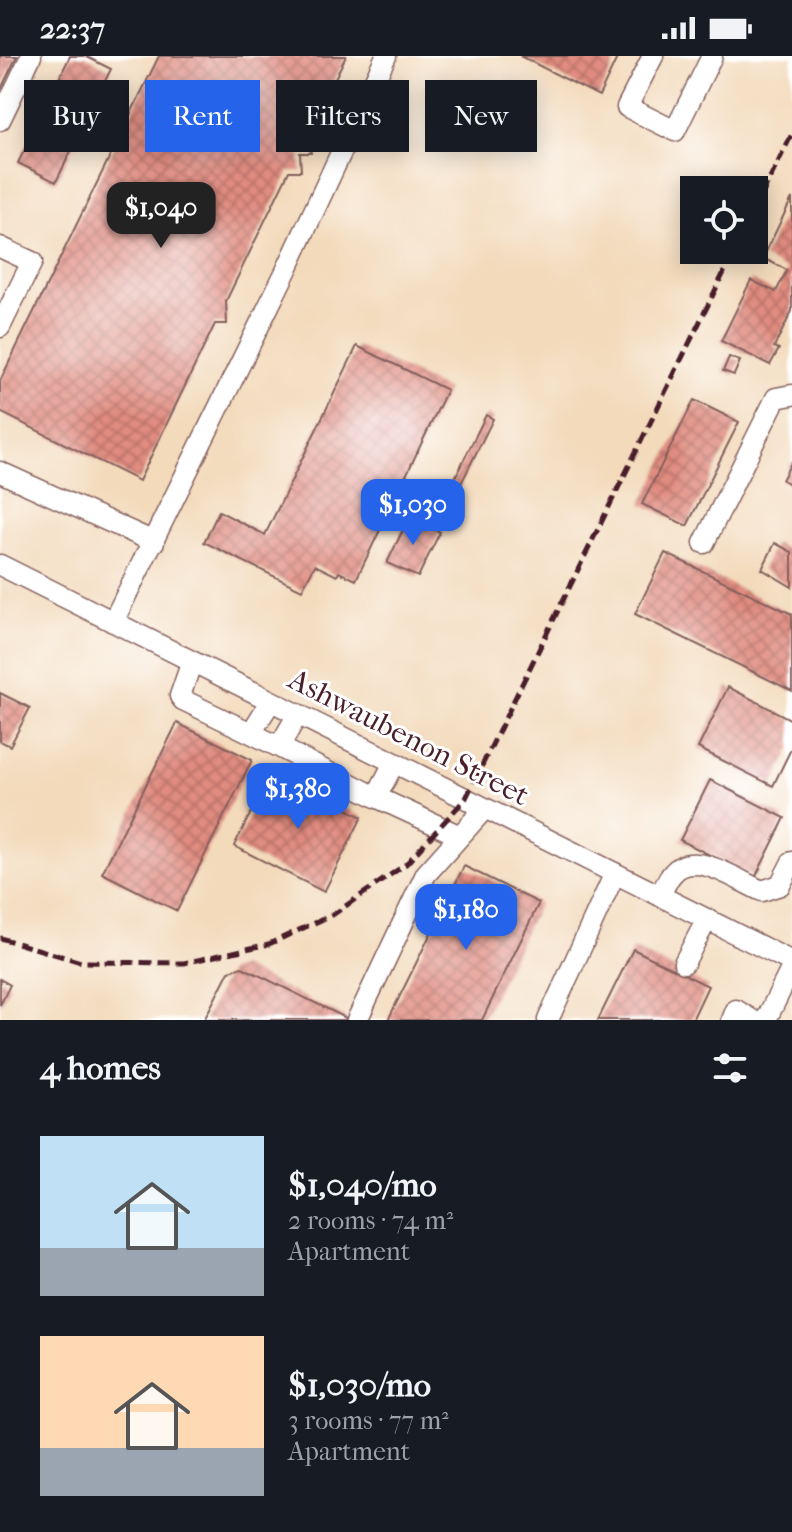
<!DOCTYPE html>
<html lang="en">
<head>
<meta charset="utf-8">
<style>
  :root { --surface:#171b24; --page:#20242c; --text:#f1f3f6; --muted:#9ea1a6; --accent:#2563eb }
  body { margin:0; font-family:"IM FELL French Canon",serif; background:var(--page); color:var(--text); height:100vh; display:flex; flex-direction:column; font-size:30px; white-space:nowrap }
  * { box-sizing:border-box; margin:0 }
  p { font-size:26px; color:var(--muted) }
  .icon { flex:none; width:44px; height:44px; fill:none; stroke:currentColor; stroke-width:2; stroke-linecap:round; stroke-linejoin:round }
  .map { position:relative; height:964px; overflow:hidden }
  .drawer { display:flex; flex-direction:column; background:var(--surface); flex:1 }
  .drawer>* { flex:none }
  .top-card { position:absolute; left:24px; top:24px; width:744px; height:72px; display:flex; gap:16px }
  .buttons { position:absolute; left:680px; top:120px; display:grid; gap:16px }
  .buttons a { display:grid; place-items:center; width:88px; height:88px; border-radius:0px; background:var(--surface); box-shadow:0 4px 20px #0003; font-size:40px }
  .price { position:absolute; translate:-50% -68px; padding:0 18px; border-radius:16px; background:var(--accent); color:#fff; font-size:26px; line-height:52px; filter:drop-shadow(0 2px 4px #0008) }
  .price::after { content:''; position:absolute; left:50%; top:48px; width:24px; height:18px; margin-left:-12px; background:inherit; clip-path:polygon(0 0,100% 0,50% 100%) }
  .price.on { background:#222; color:#fff }
  ul { padding:0; list-style:none }
  li { display:flex; align-items:center; gap:24px; height:200px; padding:0 40px }
  li span { display:grid; place-items:center; flex:none; width:224px; height:160px; border-radius:0px; color:#555 }
  li>.icon { margin-inline-start:auto }
  span .icon { width:96px; height:96px; fill:#fffc; stroke-width:1 }
  li b { font-size:34px }
  h2 { display:flex; justify-content:space-between; align-items:center; height:96px; padding:0 40px; font-size:34px }
  .chip { padding:0 28px; border-radius:0px; background:var(--surface); box-shadow:0 4px 20px #0003; font-size:28px; line-height:72px }
  .chip.on { background:var(--accent); color:#fff }
  .status { display:flex; justify-content:space-between; align-items:center; height:56px; padding:0 40px; background:var(--surface); direction:ltr }
  .status svg { height:22px; fill:currentColor }
  .map>svg:first-child { display:block }
  .building { fill:url(#building-cross-hatch) }
  .lines { fill:none; stroke-linecap:round; stroke-linejoin:round }
  .minor-casing { stroke:#85605d; stroke-width:23 }
  .minor { stroke:#fff; stroke-width:20 }
  .rail { stroke:#4a1f2b; stroke-width:5; stroke-dasharray:12 6; stroke-linecap:butt }
  .labels { text-anchor:middle; stroke-width:6; stroke-linejoin:round; paint-order:stroke }
  .street-label { font-size:30px; fill:#4a1f2b; stroke:#fff }
</style>
</head>
<body>
<div class="status"><b>22:37</b><svg viewBox="0 0 49 12"><path d="M0 12V9h3v3zM5 12V6h3v6zM10 12V3h3v9zM15 12V0h3v12zM26 1h20v11H26zM47 4h2v5h-2z"/></svg></div>
<div class="map">
<svg width="792" height="964" viewBox="0 0 792 964">
  <defs>
    <pattern id="building-cross-hatch" width="8" height="8" patternUnits="userSpaceOnUse" patternTransform="scale(2)"><rect width="8" height="8" fill="#e18c80"/><path d="M0 0l8 8M0 8l8-8" fill="none" stroke="#b87269"/></pattern>
  </defs>
  <rect width="100%" height="100%" fill="#fff"/>
  <filter id="ink" filterUnits="userSpaceOnUse"><feTurbulence type="fractalNoise" baseFrequency=".0125" numOctaves="2"/><feDisplacementMap in="SourceGraphic" scale="16" xChannelSelector="R" yChannelSelector="G"/><feConvolveMatrix kernelMatrix="1 2 1 2 8 2 1 2 1" color-interpolation-filters="sRGB"/></filter>
  <filter id="wash" filterUnits="userSpaceOnUse"><feTurbulence type="fractalNoise" baseFrequency=".006" numOctaves="4" result="noise"/><feDisplacementMap in="SourceGraphic" scale="32" xChannelSelector="R" yChannelSelector="G"/><feGaussianBlur stdDeviation="1.8" result="paint"/><feColorMatrix in="noise" values="0 0 0 0 0 0 0 0 0 0 0 0 0 0 0 0 0 1.4 0 .05"/><feComposite in="paint" operator="in"/></filter>
  <g filter="url(#wash)">
    <rect width="100%" height="100%" fill="#f3dabb"/>
    <g id="blocks">
      <path class="building" d="M0,0H17L0,35Z
        M70,0H85L111,13L56,126L18,107Z
        M159,0H346L310,73L311,97H300L301,115H289L226,245L227,268H215L139,425L0,356V325Z
        M520,0H618L599,40Z
        M792,142V255L774,291L779,293L770,309L721,285L751,224L776,236L787,214L763,202Z
        M357,290L447,334L356,524L339,516L337,520L315,509L302,534L204,486L219,455L265,479Z
        M729,301L740,305L734,319L723,315Z
        M694,344L739,366L687,470L642,448Z
        M486,359L493,363L448,454L441,450Z
        M792,405V429L782,424Z
        M409,461L440,476L418,521L387,507Z
        M775,487L792,496V531L762,513Z
        M665,497L792,558V635L635,558Z
        M728,631L792,664V691L773,730L698,692Z
        M0,637L30,652L10,690L0,685Z
        M177,667L252,704L177,855L102,817Z
        M272,715L329,741L328,743L362,761L324,836L234,790Z
        M710,724L785,762L755,822L680,784Z
        M464,810L539,847L482,964H388Z
        M633,893L708,930L692,964H598Z
        M242,911L346,962L345,964H204L229,915Z
        M0,923L10,929L0,949Z"/>
    </g>
  </g>
  <g filter="url(#ink)">
    <use href="#blocks" fill-opacity="0" stroke="#85605d" stroke-width="2"/>
    <g class="lines">
      <defs>
        <path id="minor" d="M653,0L627,51L675,75L712,0
          M0,64L31,0
          M0,191L32,206L0,271
          M0,416L154,486
          M704,487L776,342L792,339
          M0,509L792,906
          M113,566L286,215L386,0
          M192,605L180,640L183,644L251,677L271,645
          M251,677L279,691L298,658
          M279,691L376,741L394,707
          M376,741L460,780
          M660,840C664,832 667,823 673,817C694,792 738,825 762,835L780,829L792,806
          M684,907L707,863
          M357,964L426,818L485,752
          M548,964L615,817
          M732,964L736,954L752,964
          M766,964L792,911"/>
      </defs>
      <use href="#minor" class="minor-casing"/>
      <use href="#minor" class="minor"/>
      <path class="rail" d="M754,155L792,78
        M0,882L81,906L184,907L269,888L334,858L406,808L466,742L735,194"/>
    </g>
  </g>
  <g class="labels">
    <g class="street-label">
      <text transform="translate(409 681) rotate(27)" y="10">Ashwaubenon Street</text>
    </g>
  </g>
</svg>
<div class="buttons">
<a><svg class="icon" aria-label="locate" viewBox="0 0 24 24"><circle cx="12" cy="12" r="6"/><path d="M12 2v4M12 18v4M2 12h4M18 12h4"/></svg></a>
</div>
<b class="price on" style="left:161px;top:194px">$1,040</b>
<b class="price" style="left:413px;top:491px">$1,030</b>
<b class="price" style="left:298px;top:775px">$1,380</b>
<b class="price" style="left:466px;top:896px">$1,180</b>
<div class="top-card">
<a class="chip">Buy</a>
<a class="chip on">Rent</a>
<a class="chip">Filters</a>
<a class="chip">New</a>
</div>
</div>
<section class="drawer">
<h2>4 homes<svg class="icon" aria-label="filters" viewBox="0 0 24 24"><path d="M4 7h16M4 17h16"/><circle cx="9" cy="7" r="2"/><circle cx="15" cy="17" r="2"/></svg></h2>
<ul>
<li><span style="background:linear-gradient(#bfe0f5 70%,#9aa5b1 0)"><svg class="icon" aria-label="home" viewBox="0 0 24 24"><path d="M3 11l9-7 9 7M6 9v11h12V9"/></svg></span><div><b>$1,040/mo</b><p>2 rooms · 74 m²</p><p>Apartment</p></div></li>
<li><span style="background:linear-gradient(#ffd9b3 70%,#9aa5b1 0)"><svg class="icon" aria-label="home" viewBox="0 0 24 24"><path d="M3 11l9-7 9 7M6 9v11h12V9"/></svg></span><div><b>$1,030/mo</b><p>3 rooms · 77 m²</p><p>Apartment</p></div></li>
</ul>
</section>
</body>
</html>
